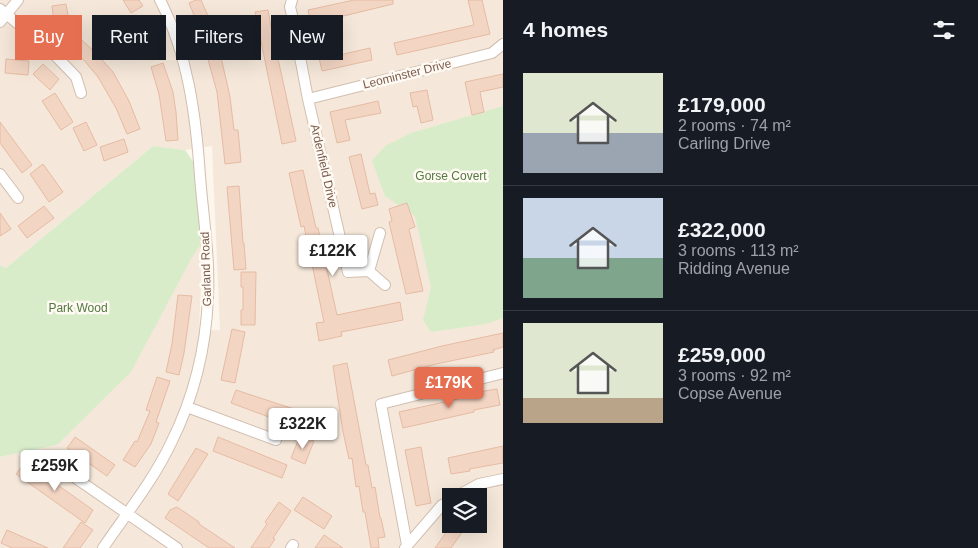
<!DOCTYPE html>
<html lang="en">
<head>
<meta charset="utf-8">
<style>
  :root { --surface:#171b24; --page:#20242c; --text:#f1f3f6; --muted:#9ea1a6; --line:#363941; --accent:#e76f51 }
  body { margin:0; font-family:Arial,sans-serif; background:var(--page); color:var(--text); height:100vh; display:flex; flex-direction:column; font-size:19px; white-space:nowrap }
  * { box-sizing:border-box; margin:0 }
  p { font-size:16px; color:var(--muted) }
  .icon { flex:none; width:28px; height:28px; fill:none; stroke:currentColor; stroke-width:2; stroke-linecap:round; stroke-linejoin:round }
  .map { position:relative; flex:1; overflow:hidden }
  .details { display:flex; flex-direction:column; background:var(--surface); width:475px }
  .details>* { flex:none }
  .hud { position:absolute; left:15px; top:15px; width:412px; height:45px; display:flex; gap:10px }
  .tools { position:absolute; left:442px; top:488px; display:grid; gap:10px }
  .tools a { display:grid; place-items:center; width:45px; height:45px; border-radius:0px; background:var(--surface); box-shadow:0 5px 20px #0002; font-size:25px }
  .price { position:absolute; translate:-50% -42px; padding:0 11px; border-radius:5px; background:#fff; color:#222; font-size:16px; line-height:32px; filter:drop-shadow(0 1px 2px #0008) }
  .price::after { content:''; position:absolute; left:50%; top:30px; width:15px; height:11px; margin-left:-8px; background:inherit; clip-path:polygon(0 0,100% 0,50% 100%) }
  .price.active { background:var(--accent); color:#fff }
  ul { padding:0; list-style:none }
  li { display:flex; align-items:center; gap:15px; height:125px; padding:0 20px }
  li+li { border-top:1px solid var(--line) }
  li span { display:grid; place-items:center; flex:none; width:140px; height:100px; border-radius:0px; color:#555 }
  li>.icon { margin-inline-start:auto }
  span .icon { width:60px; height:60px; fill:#fffc; stroke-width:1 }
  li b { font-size:21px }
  h2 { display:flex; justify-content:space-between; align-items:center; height:60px; padding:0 20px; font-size:21px }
  .tag { padding:0 18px; border-radius:0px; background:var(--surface); box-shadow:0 5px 20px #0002; font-size:18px; line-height:45px }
  .tag.active { background:var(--accent); color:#fff }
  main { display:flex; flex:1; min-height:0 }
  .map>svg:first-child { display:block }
  .residential { fill:#f5e8da; fill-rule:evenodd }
  .green { fill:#d8ecc9 }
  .building { fill:#f3d5c3; stroke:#e6bba3 }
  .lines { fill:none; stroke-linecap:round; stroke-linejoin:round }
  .street-casing { stroke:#d1beb0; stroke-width:12 }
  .street { stroke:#fff; stroke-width:10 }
  .labels { text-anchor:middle; stroke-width:5; stroke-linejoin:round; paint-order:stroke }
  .street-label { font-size:12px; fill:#7a5c4d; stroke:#fffaf3 }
  .park-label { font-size:12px; fill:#537a41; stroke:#fffaf3 }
</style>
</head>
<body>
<main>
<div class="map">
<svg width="503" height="548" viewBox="0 0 503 548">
  <rect width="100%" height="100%" fill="#fdf6ec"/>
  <path class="residential" d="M0,0H503V548H0V457L57,445L203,241L199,331L220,330L212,146L185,150L153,146L6,268L0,265ZM451,496H479V524H451Z"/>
  <path class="green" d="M503,106V318L486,324L431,332L423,320L431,287L415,216L385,196L372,161L385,146L411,133Z
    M153,146L185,150L194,163L203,241L191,259L131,372L57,445L0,457V265L6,268Z"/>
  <path class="building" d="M123,0H139L143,6L131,13Z
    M196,0H201L212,25L221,57L230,97L234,130H238L241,162L225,164L217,92L199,27L189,3Z
    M354,0H393V4L323,21L331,57L370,48L372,60L322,71L308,10Z
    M468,0H482L490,34L397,55L394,43L474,25Z
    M66,4L70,26L55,29L52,6Z
    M268,10L276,55L277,54L296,141L282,144L255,12Z
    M73,32L96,53L113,72L129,101L140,129L127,134L116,108L98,77L83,59L64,42Z
    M6,59L29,61L28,75L5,73Z
    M163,63L173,92L176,112L178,140L166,141L159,94L151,67Z
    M43,64L59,79L50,90L33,74Z
    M503,74V87L480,92L484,112L472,115L465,82Z
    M427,90L433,120L421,123L417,106L413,107L410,93Z
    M55,93L73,122L61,130L42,101Z
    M378,101L381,113L345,120L350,140L337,143L330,112Z
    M0,122L32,165L22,173L0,143Z
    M86,122L97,145L84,151L73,128Z
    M124,139L128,152L104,161L100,147Z
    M361,154L370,194L375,193L378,205L362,209L349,157Z
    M43,164L63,192L49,202L30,174Z
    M303,170L316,228H318L337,315L400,302L403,320L341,332L342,336L319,341L316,323L324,322L304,226L301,227L289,173Z
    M239,186L243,243H244L246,269L234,270L227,187Z
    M407,203L415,227L409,229L423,291L406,294L389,222L392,221L389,209Z
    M44,206L54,218L27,238L18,226Z
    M0,213L11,229L0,236Z
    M241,272H256L255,325H241V310H243V287H241Z
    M178,295L192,296L184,353L179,375L166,372L172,344Z
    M232,329L245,332L235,383L221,380Z
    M503,333V347L493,350L494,352L436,364L392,376L388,360L442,346Z
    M347,363L366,465H368L372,488L375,487L380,518H381L385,537L378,538L379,548H371L365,512H363L359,486L356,487L352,458L349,459L343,432L333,366Z
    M157,377L170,381L156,422L159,423L151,444L135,467L123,460L135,441L137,442L150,411L146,410Z
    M497,389L500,405L474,410V412L403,428L399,412L480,394L479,392Z
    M236,390L306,413L302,427L278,418L277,420L231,403Z
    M300,436L314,441L305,464L291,458Z
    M75,437L115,465L107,476L67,448Z
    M218,437L287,465L282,478L213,451Z
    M503,446V463L469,469L470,471L451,474L448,458Z
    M421,447L431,503L416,506L405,450Z
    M196,448L208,454L178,501L168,494Z
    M25,462L93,510L85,523L16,474Z
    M303,497L332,516L324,529L294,510Z
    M279,502L291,511L273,538L275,539L269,548H251L267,524L265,522Z
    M177,507L199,522V524L235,548H209L165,518L170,510Z
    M81,522L93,530L80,548H63Z
    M452,524H468L451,548H435Z
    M7,530L48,548H12L1,543Z
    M324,535L343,548H315Z"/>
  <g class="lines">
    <defs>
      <path id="street" d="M292,0L290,7L292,15L308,99L348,272L369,271L380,233
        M0,9L51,51L76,77L81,93
        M0,22L18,0
        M308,99L492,53L503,44
        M0,174L18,198
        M369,271L385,285
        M187,407L276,440
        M51,461L177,548
        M457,496L479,484L503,479
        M407,545L381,404L503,373
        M103,548C126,514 153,481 171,443C194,397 206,348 208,297C210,257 203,216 200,176C196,116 188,54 160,0
        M291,548L293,545
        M405,548L442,505L451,500"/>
    </defs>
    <use href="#street" class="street-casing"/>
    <use href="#street" class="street"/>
  </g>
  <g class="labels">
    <g class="street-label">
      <text transform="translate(407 74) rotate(-14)" y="4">Leominster Drive</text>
      <text transform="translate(324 166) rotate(77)" y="4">Ardenfield Drive</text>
      <text transform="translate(206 269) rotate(-92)" y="4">Garland Road</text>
    </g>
    <g class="park-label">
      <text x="451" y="180">Gorse Covert</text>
      <text x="78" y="312">Park Wood</text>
    </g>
  </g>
</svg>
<div class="tools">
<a><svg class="icon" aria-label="layers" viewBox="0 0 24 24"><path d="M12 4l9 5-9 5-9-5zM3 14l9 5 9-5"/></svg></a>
</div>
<b class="price" style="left:333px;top:277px">£122K</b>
<b class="price active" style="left:449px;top:409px">£179K</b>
<b class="price" style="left:303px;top:450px">£322K</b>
<b class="price" style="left:55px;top:492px">£259K</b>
<div class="hud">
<a class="tag active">Buy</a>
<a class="tag">Rent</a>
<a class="tag">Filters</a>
<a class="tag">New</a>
</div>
</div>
<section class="details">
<h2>4 homes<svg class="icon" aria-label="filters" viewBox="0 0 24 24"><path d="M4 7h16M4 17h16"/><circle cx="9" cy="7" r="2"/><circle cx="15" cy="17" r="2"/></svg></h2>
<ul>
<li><span style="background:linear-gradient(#dfe7d0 60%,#9aa5b1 0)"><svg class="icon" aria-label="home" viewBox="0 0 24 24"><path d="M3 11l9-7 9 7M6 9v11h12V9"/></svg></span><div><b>£179,000</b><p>2 rooms · 74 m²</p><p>Carling Drive</p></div></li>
<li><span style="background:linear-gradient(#c9d6e8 60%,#7fa58c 0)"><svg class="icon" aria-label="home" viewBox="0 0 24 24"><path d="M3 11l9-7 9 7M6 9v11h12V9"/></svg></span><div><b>£322,000</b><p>3 rooms · 113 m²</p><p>Ridding Avenue</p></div></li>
<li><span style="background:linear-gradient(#dfe7d0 75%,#b9a48a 0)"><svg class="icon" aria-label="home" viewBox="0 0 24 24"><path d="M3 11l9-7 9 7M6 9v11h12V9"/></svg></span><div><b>£259,000</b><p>3 rooms · 92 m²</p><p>Copse Avenue</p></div></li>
</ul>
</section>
</main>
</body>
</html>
